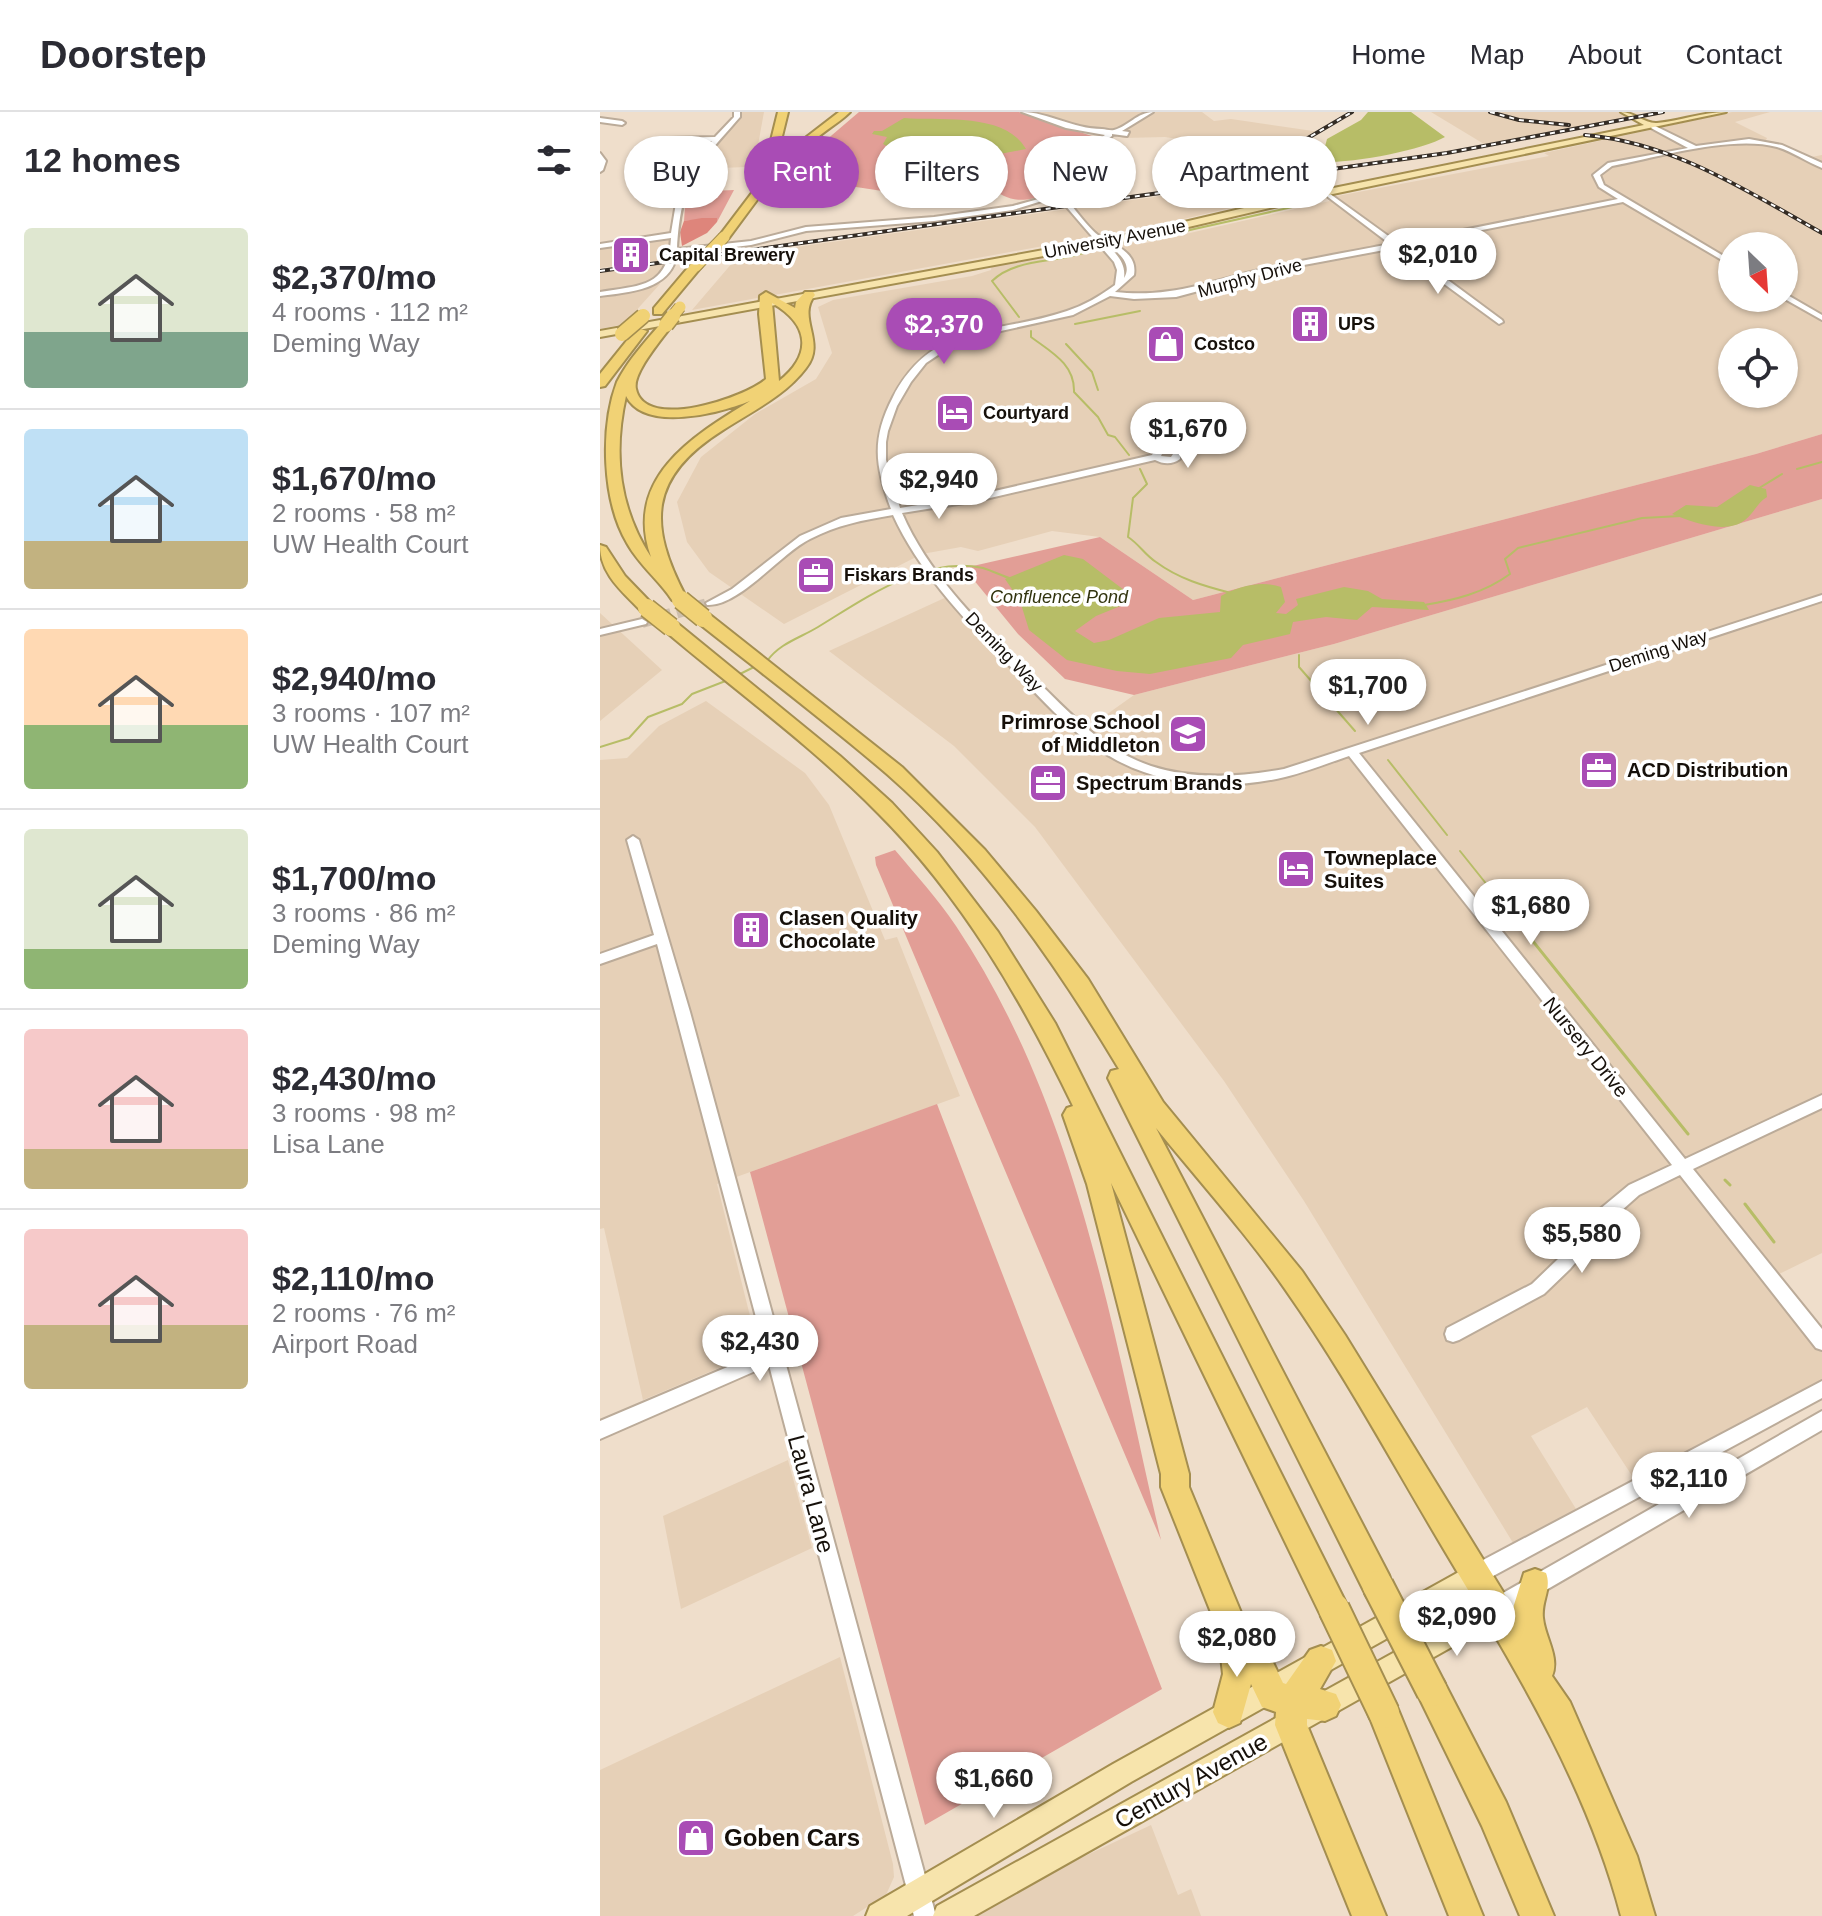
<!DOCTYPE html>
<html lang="en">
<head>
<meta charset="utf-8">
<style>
  :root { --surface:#fff; --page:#f2f2f3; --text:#2b2b33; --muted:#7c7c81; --line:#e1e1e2; --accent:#a94cb5 }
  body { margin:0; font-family:Arial,sans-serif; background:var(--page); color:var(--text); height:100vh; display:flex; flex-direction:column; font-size:30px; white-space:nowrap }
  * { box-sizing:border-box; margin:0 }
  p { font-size:26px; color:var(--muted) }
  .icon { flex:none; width:44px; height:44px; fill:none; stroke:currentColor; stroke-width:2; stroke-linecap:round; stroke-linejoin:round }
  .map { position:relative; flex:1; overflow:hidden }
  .panel { display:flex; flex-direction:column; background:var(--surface); width:600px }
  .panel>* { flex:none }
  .guide { position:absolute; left:24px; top:24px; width:760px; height:72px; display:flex; gap:16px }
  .needle { width:52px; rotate:155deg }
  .fabs { position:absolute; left:1118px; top:120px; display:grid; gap:16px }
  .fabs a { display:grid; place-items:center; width:80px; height:80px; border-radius:50%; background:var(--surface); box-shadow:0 2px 6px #0004; font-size:40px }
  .price { position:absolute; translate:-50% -68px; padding:0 18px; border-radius:28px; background:#fff; color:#222; font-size:26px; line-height:52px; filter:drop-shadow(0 2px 4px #0008) }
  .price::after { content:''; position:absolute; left:50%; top:48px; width:24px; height:18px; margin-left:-12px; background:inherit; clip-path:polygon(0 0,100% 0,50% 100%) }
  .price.on { background:var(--accent); color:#fff }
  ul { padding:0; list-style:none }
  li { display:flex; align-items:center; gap:24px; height:200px; padding:0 24px }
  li+li { border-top:2px solid var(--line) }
  li span { display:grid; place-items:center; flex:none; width:224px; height:160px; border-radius:8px; color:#555 }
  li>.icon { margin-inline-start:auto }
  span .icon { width:96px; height:96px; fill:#fffc; stroke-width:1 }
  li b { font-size:34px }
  h2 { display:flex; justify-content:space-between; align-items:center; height:96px; padding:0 24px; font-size:34px }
  .chip { padding:0 28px; border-radius:36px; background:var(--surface); box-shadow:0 2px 6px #0004; font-size:28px; line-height:72px }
  .chip.on { background:var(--accent); color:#fff }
  header { display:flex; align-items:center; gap:48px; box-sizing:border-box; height:112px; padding:0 40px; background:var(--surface); border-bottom:2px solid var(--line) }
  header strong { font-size:38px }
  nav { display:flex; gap:44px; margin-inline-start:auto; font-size:28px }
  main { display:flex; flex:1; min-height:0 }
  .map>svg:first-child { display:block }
  .built { fill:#e6d0b7; fill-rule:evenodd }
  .green { fill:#e29e96 }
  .forest { fill:#de857b }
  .water { fill:#b7bd67 }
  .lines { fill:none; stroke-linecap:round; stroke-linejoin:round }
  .stream-far1 { stroke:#b7bd67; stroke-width:2 }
  .stream { stroke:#b7bd67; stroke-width:3 }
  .minor-tunnel { stroke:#cebfae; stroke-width:12; stroke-dasharray:12 6; stroke-linecap:butt }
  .minor-casing { stroke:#bbab99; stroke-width:4 }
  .major-casing { stroke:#a48e50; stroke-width:4 }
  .highway-casing { stroke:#a48e50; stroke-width:4 }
  .minor { fill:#fff; fill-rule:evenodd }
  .major { fill:#f7e4ac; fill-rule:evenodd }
  .highway { fill:#f1d275; fill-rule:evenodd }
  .rail-casing { stroke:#342c25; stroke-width:4 }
  .rail { stroke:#fff; stroke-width:2; stroke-dasharray:5; stroke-linecap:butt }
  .highway-bridge-far3-casing { stroke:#a48e50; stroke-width:13; stroke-linecap:butt }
  .highway-bridge-far2-casing { stroke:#a48e50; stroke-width:17; stroke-linecap:butt }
  .highway-bridge-far1-casing { stroke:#a48e50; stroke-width:21; stroke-linecap:butt }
  .highway-bridge-casing { stroke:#a48e50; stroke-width:34; stroke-linecap:butt }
  .highway-bridge-far3 { stroke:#f1d275; stroke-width:11 }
  .highway-bridge-far2 { stroke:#f1d275; stroke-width:14 }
  .highway-bridge-far1 { stroke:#f1d275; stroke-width:18 }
  .highway-bridge { stroke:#f1d275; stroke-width:30 }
  .labels { text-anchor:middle; stroke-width:7; stroke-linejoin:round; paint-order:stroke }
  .far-street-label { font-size:18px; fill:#16100a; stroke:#fff }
  .far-poi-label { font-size:18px; font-weight:bold; fill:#16100a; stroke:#fff; text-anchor:start }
  .far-water-label { font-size:18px; font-style:italic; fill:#32340f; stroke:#fff }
  .poi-label { font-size:20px; font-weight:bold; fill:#16100a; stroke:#fff; text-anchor:start }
  .street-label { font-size:20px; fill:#16100a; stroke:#fff }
  .near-street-label { font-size:24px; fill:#16100a; stroke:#fff }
  .near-poi-label { font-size:24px; font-weight:bold; fill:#16100a; stroke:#fff; text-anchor:start }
</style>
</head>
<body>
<header>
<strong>Doorstep</strong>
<nav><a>Home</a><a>Map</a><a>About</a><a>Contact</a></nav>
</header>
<main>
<section class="panel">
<h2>12 homes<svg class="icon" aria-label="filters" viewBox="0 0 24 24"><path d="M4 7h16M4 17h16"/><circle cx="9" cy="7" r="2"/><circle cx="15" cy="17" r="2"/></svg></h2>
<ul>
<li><span style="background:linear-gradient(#dfe7d0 65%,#7fa58c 0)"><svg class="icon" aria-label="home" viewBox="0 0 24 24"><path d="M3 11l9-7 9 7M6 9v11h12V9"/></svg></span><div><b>$2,370/mo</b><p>4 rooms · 112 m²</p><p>Deming Way</p></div></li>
<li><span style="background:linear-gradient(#bfe0f5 70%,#c2b280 0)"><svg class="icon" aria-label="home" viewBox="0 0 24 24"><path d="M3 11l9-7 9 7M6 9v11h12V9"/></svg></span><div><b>$1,670/mo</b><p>2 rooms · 58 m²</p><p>UW Health Court</p></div></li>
<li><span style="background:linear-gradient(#ffd9b3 60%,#8fb573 0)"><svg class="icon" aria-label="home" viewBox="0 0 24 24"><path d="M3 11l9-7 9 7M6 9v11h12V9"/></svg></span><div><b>$2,940/mo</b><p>3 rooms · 107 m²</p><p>UW Health Court</p></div></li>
<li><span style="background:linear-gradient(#dfe7d0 75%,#8fb573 0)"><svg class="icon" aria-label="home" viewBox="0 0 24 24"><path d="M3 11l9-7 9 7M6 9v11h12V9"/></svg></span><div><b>$1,700/mo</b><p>3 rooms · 86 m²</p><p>Deming Way</p></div></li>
<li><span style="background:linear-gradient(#f6c9c9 75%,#c2b280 0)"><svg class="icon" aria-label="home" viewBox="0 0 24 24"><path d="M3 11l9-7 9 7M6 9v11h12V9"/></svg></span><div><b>$2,430/mo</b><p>3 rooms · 98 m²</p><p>Lisa Lane</p></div></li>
<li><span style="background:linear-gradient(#f6c9c9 60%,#c2b280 0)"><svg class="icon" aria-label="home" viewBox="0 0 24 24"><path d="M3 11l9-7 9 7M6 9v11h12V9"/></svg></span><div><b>$2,110/mo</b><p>2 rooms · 76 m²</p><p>Airport Road</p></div></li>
</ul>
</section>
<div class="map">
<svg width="1222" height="1804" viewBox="0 0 1222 1804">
  <rect width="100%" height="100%" fill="#efdecb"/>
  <path class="built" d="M137,0H164L156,44L146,55L95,57L137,5Z
    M428,0H602L614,9L631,7L720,20L704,29L690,45L565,25L524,26Z
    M831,0H1019L1027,5L884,32Z
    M1132,0H1170L1135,10L1167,26L1165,30L1206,46L1222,43V322L1156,342L593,488L500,425L452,419L378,439L361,435L322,442L184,512L109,460L87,430L77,390L101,345L155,302L216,267L232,241L218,195L233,188L372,164L391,158L392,151L537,124L546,131L734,88L732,85L949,44L944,41ZM1132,134H1184V186H1132ZM1132,230H1184V282H1132Z
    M719,62L712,77L558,113L92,198L139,143Z
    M75,123L71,143L65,148L0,156V134Z
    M63,152L56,168L60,172L24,212L0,217V160Z
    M1222,387V1141L1171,1166L1222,1230V1277L1040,1376L987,1295L931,1324L981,1405L918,1439L704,1089L624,969L435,715L354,634L229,539L351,483L482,620L534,583L734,532Z
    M0,501L62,558L0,609Z
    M106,589L205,661L229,693L285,828L297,825L360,984L117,1072L158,1236L152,1242L43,1288L4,1116L0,1117V648L27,646L59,614Z
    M188,1348L212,1436L81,1497L63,1404Z
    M240,1545L293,1752L294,1765L286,1783L253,1804H0V1658Z
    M551,1713L578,1783L591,1777L601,1804H374L470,1751Z"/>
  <path class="green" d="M259,0H419L495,25L449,59L445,71L451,83C421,89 411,93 387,72L302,82L243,73L210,52L218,35Z
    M134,78L117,110L116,106L84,109L86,80Z
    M1222,322V387L734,532L534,583L465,567L418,522L364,456L500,425L593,488L1156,342Z
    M295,738C316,763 338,787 356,814C478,997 512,1218 561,1428L276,753L275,745Z
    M337,992L562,1577L325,1713L150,1060Z"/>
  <path class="forest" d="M102,106H117V110L107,121L82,134L80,120L84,109Z"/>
  <path class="water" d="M768,0H811L845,25C819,40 734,55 705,49L723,42L727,27L761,8Z
    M304,6C341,9 405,0 426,37L322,57L303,52L285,41L294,38L283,32L287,25L272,22L274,19H282Z
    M1150,373L1166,377L1167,385C1157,391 1154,401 1145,408C1126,423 1092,410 1072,402L1086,393L1117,395Z
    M464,443L483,447L528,481L523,493L496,504L475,519L494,531L509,528L559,506L620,500L621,484C638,474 662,468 681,475L685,490L676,501L686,502L698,493L696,487L744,475L768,479L782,487L824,490L829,498L772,495L757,508L726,505L693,510L690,522L643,533L631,546L550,562L517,559L467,548L429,518L420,489L405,467Z"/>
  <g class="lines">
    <path class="stream-far1" d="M481,29L493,25
      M729,69L730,59
      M545,128L706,92L711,88
      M419,205L392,169C417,145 457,152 489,139
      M475,212L540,199
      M431,219V225C451,240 475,252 474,280L498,305L508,323L515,325L529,343
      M466,232L492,260L498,278
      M540,357L547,372L533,386L528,425C539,432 545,443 556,450C579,467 604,474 631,481
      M1197,357L1222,350
      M1156,378L1182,362
      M824,493C855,488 884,481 910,462L905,447L918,436L1042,406L1081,404
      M699,543V555L755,619
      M167,549C180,531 200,526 218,515C264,487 325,443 383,456C393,459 402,464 412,467
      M138,563L156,554
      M0,635L29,626L48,605L82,592L92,582L128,568
      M788,648L847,723
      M860,739L916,809"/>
    <path class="stream" d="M915,807L1088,1022
      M1125,1068L1130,1073
      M1145,1092L1174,1130"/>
    <path class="minor-tunnel" d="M42,510L111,491"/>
    <defs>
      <path id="minor" d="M134,0H140V5C96,55 81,68 77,137L151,129L206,115L334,105L413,94L442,86L445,88L413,98L334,109L206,119L151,133L77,142C71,178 30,180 0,184V180C43,173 68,175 71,126L0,136V132L71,121L77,85L92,54L68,51L71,49L95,50L112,29H70L68,26L115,25L134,5Z
        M422,0C448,0 473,17 502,17C506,17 510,19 514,18C527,15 538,0 553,0L522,19L529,20L527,24L512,22V24L466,55L457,72C464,84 487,115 498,123C514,133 538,140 534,163L515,180C567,186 606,171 655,159C700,148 745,141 790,132L724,82L726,79L798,131L1018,87L999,75L993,63L1008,51L1088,36L1051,16L1053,13L1096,34L1149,27L1182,33L1222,51V56C1207,50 1193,40 1177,35C1132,23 1059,45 1012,54L1000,63L1004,73L1132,149V154L1023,90L802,134L902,208L903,210L899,212L795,136L677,158L576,185L534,187L510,184L473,203L378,224L347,237L326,251L311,270L297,294L288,319L286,330V348L300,396L377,383L552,343L556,336C566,334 572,335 581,339L580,347C572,353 563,352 555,348L377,389L302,401C330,466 386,518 435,567C470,601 503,638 551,654C594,668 640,665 684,657L1222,483V489L759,641L1085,1047L1222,983V996L1093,1057L1222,1217V1238L1216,1236L1080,1063L1039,1083L1012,1107L970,1157L944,1182L859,1228L853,1230L847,1228L845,1222L847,1216L932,1172L958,1147L1000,1097L1029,1073L1072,1053L749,644C728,651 706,660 685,665C622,680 550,674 497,636C462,612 433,578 404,548C362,505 318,458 293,403C263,408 237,413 210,427C181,441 139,495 107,493L106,491L132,477L200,424L241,406L291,397C275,354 271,327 293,285C333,208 397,223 467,199C485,193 500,184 515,173L517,158L514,150L458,85L451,72L461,53L505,23L466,16ZM507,132C518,140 533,152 524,166C526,151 517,143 507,132ZM563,340L573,342L571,345L561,344Z
        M0,6L22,9L25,11L22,13L0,10Z
        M0,41L6,49L3,58L0,60Z
        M1184,181L1222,203V208L1183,186Z
        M42,507L47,510L46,512L0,523V517Z
        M33,724L39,728L90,900L336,1804H314L169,1253L0,1327V1309L165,1239L57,832L0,852V842L54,823L27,728Z
        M1222,1269V1286L882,1470L875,1472L868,1470L866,1463L868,1456Z
        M1222,1299V1318L903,1503L896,1506L889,1503L886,1496L889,1489Z"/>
      <path id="major" d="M1021,0C1034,0 1045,12 1057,11C1080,9 1102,0 1126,0L704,88L537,127L0,225V219L537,121L704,82L1044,13Z
        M875,1451L884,1454L887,1463L884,1472L531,1670L307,1804H266L270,1794L513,1652Z
        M896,1484L905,1487L908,1496L905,1505L374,1804H333L337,1794Z"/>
      <path id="highway" d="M178,0H188L171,69L128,127H120V123L161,69Z
        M239,0H250C237,13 217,22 206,37C197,51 190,78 170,77L169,75L178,67L200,30Z
        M92,151L102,154L62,202H54V196Z
        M166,180L195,196L196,190L205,180H213L215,183C196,206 227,230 206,256C185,284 152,299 123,318C48,365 48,413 86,485L78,490L72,488C60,469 39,453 27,431C2,389 0,315 17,270C28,248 46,229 62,210L66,209L72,213C63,226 32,261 36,277C45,320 146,285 166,267L159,202L160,184ZM172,191C209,212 213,242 179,269ZM26,284C45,321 120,301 150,289C93,324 23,366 51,445C19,396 13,341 26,284Z
        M37,216L47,219L5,274L0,275V262Z
        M0,433L6,435L25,464L53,493L55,496L53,499H41C22,479 0,462 0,433Z
        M103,501L109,502L302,655L385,738L436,799L488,867L563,990L702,1159L745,1223L913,1496L924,1461L935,1457L946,1461C952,1477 941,1489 943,1506C945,1526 960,1545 952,1564L970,1590L1037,1744L1055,1804H1021C987,1674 917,1560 849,1446C795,1356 745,1262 685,1177C646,1121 599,1069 556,1016L789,1463L793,1474L789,1485L778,1489L767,1485L508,966L511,959L519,957C455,850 381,744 287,662C225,609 160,560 97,510L95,506L97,502Z
        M71,510L77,511L240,644L292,691L337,740L398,820L455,911L749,1497L745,1508L734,1512L723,1508L511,1071L589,1362V1375L642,1503L652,1507L683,1571L686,1572L710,1538L721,1534L732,1538L736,1549L720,1577L736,1582L741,1593L736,1604L725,1609L707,1607V1613L786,1804H752L675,1613L676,1600L662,1595L651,1572L640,1611L629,1616L618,1611L613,1600L623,1562L618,1518L561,1375V1362L487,1072L463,1003L467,996L473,994C422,888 362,785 278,701C212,634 136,579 65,519L63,515L65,511Z
        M832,1563L843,1568L906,1690L954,1804H920L882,1714L816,1579L821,1568Z
        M784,1585L795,1590L883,1804H849L768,1601L773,1590Z"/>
    </defs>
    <use href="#minor" class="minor-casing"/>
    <use href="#major" class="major-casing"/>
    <use href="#highway" class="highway-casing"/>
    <use href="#minor" class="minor"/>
    <use href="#major" class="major"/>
    <use href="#highway" class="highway"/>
    <defs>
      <path id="rail" d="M890,0L919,8L969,13
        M985,23C1074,31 1145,78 1222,121
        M665,62L678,55L708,26L752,0
        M0,159L847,41L1063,0"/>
    </defs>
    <use href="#rail" class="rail-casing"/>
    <use href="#rail" class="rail"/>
    <defs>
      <path id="highway-bridge-far3" d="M96,154L124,125
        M40,206L44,203
        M71,206L80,195"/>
      <path id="highway-bridge-far2" d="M66,213L73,204
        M22,222L43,204"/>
      <path id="highway-bridge-far1" d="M81,488L103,506
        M47,496L71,515"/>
      <path id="highway-bridge" d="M778,1474L832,1579
        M734,1497L784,1601"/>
    </defs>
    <use href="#highway-bridge-far3" class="highway-bridge-far3-casing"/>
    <use href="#highway-bridge-far2" class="highway-bridge-far2-casing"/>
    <use href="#highway-bridge-far1" class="highway-bridge-far1-casing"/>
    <use href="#highway-bridge" class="highway-bridge-casing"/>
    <use href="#highway-bridge-far3" class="highway-bridge-far3"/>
    <use href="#highway-bridge-far2" class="highway-bridge-far2"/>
    <use href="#highway-bridge-far1" class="highway-bridge-far1"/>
    <use href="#highway-bridge" class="highway-bridge"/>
  </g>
  <defs>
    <symbol id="building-square" viewBox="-11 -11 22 22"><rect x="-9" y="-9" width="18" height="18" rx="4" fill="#a94cb5" stroke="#fff"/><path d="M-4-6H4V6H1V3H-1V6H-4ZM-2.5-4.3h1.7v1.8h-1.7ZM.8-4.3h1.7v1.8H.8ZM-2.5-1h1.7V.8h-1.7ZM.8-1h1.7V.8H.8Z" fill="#fff"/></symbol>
    <symbol id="shop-square" viewBox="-11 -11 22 22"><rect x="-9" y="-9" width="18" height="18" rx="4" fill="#a94cb5" stroke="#fff"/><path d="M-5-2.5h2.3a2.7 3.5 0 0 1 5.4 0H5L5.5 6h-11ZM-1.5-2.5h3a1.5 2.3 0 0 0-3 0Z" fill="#fff"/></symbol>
    <symbol id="hotel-square" viewBox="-11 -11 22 22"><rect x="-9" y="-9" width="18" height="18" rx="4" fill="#a94cb5" stroke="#fff"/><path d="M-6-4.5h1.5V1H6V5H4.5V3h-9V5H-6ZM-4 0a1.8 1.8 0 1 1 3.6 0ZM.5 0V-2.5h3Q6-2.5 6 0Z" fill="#fff"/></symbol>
    <symbol id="office-square" viewBox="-11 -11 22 22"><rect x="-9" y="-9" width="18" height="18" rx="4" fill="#a94cb5" stroke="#fff"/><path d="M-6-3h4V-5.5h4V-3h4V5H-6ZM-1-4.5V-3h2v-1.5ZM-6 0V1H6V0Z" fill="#fff"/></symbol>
    <symbol id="school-square" viewBox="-11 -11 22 22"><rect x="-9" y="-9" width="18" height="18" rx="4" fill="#a94cb5" stroke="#fff"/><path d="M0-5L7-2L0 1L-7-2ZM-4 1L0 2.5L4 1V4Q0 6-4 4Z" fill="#fff"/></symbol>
  </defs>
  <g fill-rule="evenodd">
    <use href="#building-square" x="9" y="121" width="44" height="44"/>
    <use href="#building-square" x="688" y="190" width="44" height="44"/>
    <use href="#shop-square" x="544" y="210" width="44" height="44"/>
    <use href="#hotel-square" x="333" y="279" width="44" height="44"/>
    <use href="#office-square" x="194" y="441" width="44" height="44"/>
    <use href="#school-square" x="566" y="600" width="44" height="44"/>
    <use href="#office-square" x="977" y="636" width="44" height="44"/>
    <use href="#office-square" x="426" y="649" width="44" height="44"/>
    <use href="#hotel-square" x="674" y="735" width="44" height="44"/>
    <use href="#building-square" x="129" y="796" width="44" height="44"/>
    <use href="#shop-square" x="74" y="1704" width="44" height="44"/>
  </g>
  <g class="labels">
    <g class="far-street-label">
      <text transform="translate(515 127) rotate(-11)" y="6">University Avenue</text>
      <text transform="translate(650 166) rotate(-15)" y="6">Murphy Drive</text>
      <text transform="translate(1058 539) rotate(-18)" y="6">Deming Way</text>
      <text transform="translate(404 540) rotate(46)" y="6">Deming Way</text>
    </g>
    <g class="far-poi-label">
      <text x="59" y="149">Capital Brewery</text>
      <text x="738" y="218">UPS</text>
      <text x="594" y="238">Costco</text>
      <text x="383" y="307">Courtyard</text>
      <text x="244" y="469">Fiskars Brands</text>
    </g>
    <g class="far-water-label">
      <text x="459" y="491">Confluence Pond</text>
    </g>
    <g class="poi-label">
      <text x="560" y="617" text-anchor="end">Primrose School<tspan x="560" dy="23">of Middleton</tspan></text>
      <text x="1027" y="665">ACD Distribution</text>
      <text x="476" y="678">Spectrum Brands</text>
      <text x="724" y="753">Towneplace<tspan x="724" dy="23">Suites</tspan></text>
      <text x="179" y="813">Clasen Quality<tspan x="179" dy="23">Chocolate</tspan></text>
    </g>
    <g class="street-label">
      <text transform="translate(986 935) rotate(51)" y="7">Nursery Drive</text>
    </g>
    <g class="near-street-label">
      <text transform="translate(211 1382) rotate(75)" y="8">Laura Lane</text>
      <text transform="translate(591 1669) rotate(-29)" y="8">Century Avenue</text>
    </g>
    <g class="near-poi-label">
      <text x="124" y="1734">Goben Cars</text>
    </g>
  </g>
</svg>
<div class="fabs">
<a><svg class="needle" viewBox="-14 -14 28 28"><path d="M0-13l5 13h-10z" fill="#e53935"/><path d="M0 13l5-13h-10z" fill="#7c7c81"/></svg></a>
<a><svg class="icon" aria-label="locate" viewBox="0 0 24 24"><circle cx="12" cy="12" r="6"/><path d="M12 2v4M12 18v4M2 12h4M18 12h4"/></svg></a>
</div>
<b class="price" style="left:838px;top:184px">$2,010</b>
<b class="price on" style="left:344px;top:254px">$2,370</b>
<b class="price" style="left:588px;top:358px">$1,670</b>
<b class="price" style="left:339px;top:409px">$2,940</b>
<b class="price" style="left:768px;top:615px">$1,700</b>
<b class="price" style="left:931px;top:835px">$1,680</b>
<b class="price" style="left:982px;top:1163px">$5,580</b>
<b class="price" style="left:160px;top:1271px">$2,430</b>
<b class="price" style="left:1089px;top:1408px">$2,110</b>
<b class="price" style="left:857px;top:1546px">$2,090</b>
<b class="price" style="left:637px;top:1567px">$2,080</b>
<b class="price" style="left:394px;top:1708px">$1,660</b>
<div class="guide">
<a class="chip">Buy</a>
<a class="chip on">Rent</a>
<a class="chip">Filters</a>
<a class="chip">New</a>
<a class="chip">Apartment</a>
</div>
</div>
</main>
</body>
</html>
